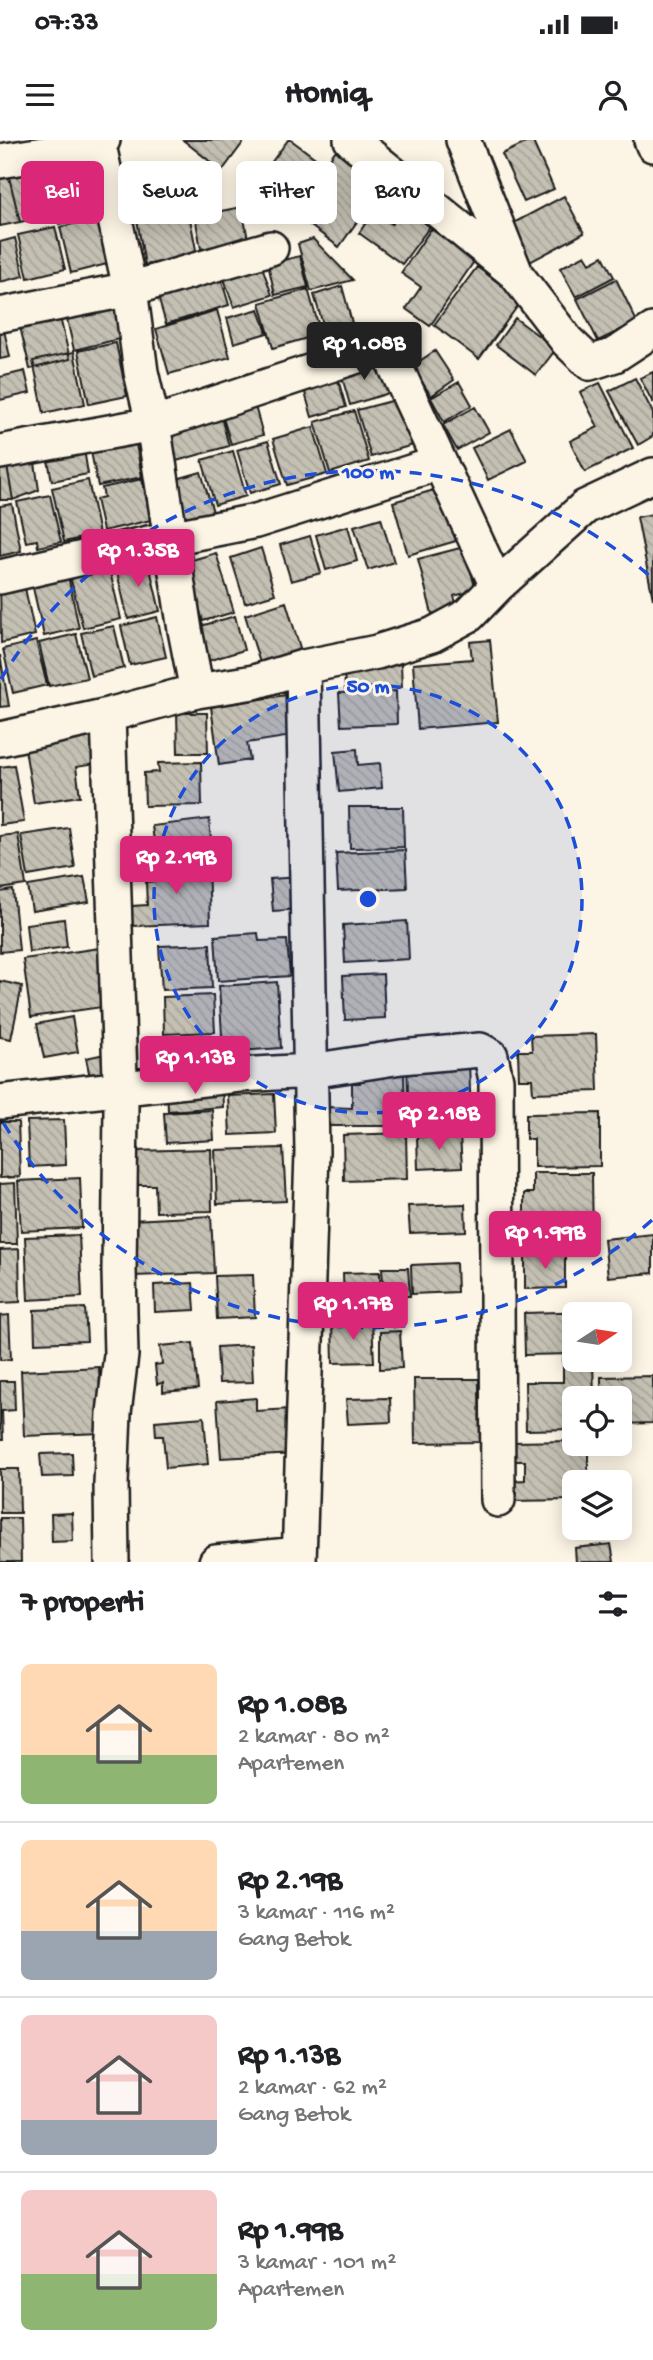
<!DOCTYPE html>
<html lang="id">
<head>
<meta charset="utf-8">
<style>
  :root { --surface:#fff; --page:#f2f2f2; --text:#202124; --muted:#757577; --line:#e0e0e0; --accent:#db2777 }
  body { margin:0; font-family:"Gochi Hand",sans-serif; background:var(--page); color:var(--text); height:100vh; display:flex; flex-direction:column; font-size:26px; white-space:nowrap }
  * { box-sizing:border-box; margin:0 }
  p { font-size:23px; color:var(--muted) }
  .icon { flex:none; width:38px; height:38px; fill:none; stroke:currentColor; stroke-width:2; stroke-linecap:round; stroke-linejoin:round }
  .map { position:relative; height:1422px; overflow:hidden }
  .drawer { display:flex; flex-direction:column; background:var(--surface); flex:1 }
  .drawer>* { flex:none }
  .top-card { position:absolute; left:21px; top:21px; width:612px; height:63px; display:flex; gap:14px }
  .needle { width:46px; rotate:78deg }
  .fabs { position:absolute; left:562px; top:1162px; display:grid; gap:14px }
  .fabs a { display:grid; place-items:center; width:70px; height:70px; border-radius:10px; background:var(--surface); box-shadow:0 4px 18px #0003; font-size:35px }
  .price { position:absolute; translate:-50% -60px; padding:0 16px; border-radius:7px; background:var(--accent); color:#fff; font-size:23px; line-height:46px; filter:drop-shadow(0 2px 4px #0008) }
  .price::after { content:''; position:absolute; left:50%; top:42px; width:21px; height:16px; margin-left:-10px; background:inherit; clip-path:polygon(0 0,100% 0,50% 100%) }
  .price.selected { background:#222; color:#fff }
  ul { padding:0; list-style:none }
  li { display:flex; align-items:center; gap:21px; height:175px; padding:0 21px }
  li+li { border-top:2px solid var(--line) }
  li span { display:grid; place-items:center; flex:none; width:196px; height:140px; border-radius:10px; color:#555 }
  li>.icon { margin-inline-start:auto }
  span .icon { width:84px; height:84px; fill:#fffc; stroke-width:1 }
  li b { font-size:30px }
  h2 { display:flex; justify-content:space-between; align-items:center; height:84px; padding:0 21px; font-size:30px }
  .chip { padding:0 24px; border-radius:10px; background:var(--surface); box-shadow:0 4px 18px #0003; font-size:24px; line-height:63px }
  .chip.selected { background:var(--accent); color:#fff }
  .status { display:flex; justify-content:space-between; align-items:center; height:49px; padding:0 35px; background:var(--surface); direction:ltr }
  .status svg { height:19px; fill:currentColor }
  header { display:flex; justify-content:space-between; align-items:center; height:91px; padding:0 21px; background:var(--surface); font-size:32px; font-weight:700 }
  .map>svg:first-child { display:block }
  .building { fill:url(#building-back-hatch); stroke:#1c1c1c; stroke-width:2 }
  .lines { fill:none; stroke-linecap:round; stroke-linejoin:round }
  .street-casing { stroke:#1c1c1c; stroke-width:38 }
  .street { stroke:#fcf5e5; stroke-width:33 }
  .ring { fill:none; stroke:#1d4ed8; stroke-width:3.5; stroke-dasharray:12 9 }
  .centre { fill:#1d4ed8; stroke:#fcf5e5; stroke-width:3.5 }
  .ring-label { font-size:21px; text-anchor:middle; font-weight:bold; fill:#1d4ed8; stroke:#fcf5e5; stroke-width:6; stroke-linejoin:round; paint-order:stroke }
</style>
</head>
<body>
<div class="status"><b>07:33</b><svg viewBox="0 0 49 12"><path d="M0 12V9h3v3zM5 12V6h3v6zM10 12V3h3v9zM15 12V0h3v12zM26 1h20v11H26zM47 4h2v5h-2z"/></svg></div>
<header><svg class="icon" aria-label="menu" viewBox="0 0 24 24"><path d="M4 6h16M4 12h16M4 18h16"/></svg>Homiq<svg class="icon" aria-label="person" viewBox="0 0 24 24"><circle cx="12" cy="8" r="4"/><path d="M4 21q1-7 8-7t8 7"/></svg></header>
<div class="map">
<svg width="653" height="1422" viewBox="0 0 653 1422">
  <defs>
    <pattern id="building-back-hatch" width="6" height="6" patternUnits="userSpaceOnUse" patternTransform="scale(1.75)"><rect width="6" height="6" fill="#c4c0b3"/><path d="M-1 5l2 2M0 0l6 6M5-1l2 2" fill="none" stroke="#a8a499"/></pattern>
  </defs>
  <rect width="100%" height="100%" fill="#fcf5e5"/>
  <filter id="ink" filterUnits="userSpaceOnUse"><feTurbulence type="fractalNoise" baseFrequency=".0143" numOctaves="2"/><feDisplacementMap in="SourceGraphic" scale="14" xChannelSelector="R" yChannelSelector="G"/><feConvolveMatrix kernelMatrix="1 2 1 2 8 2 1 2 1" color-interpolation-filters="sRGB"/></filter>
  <g filter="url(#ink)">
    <path class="building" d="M183,0H245L222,31Z
      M288,0H291L322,23L284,76L251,50Z
      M532,0L554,49L524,62L502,14Z
      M336,10L383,45L339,107L291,71Z
      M44,29L54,74L20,82L9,37Z
      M91,36L99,75L59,84L50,45Z
      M9,37L20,82L0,86V39Z
      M564,56L584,93L528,123L508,86Z
      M186,58L197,115L145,125L135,68Z
      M406,66L431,85L402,124L359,93L374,71L392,84Z
      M242,67L248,100L201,109L195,76Z
      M100,78L111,123L71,133L60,87Z
      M55,87L65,129L28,138L18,95Z
      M431,89L475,120L430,186L406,169L421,147L401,133Z
      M15,98L24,136L0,142V102Z
      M313,99L353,140L311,151L298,104Z
      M257,112L272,155L234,167L219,125Z
      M585,115L590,123L603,116L614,137L576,157L560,128Z
      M300,116L308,147L275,155L268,124Z
      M477,127L522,160L479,219L434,185Z
      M219,131L229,165L166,184L156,150Z
      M616,139L637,182L598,201L577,159Z
      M342,146L352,183L325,191L314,155Z
      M308,149L321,194L273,208L260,163Z
      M117,154L127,197L74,210L64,166Z
      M58,169L70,219L30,229L18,178Z
      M259,169L267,193L234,203L227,178Z
      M217,170L230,217L169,234L156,189Z
      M1,177L10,217L0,219V178Z
      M515,178L556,209L536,235L496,205Z
      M116,203L127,256L89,264L78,211Z
      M435,211L454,240L431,256L412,226Z
      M74,212L85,264L44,273L33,221Z
      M379,219L389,253L350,265L340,230Z
      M335,229L346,267L312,277L301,239Z
      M25,231L30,253L0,260V237Z
      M653,232V263L640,238Z
      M635,238L653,273V296L638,305L609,251Z
      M459,242L472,265L444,282L431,258Z
      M600,243L633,308L585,332L570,301L598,287L580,252Z
      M253,259L263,295L231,304L220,268Z
      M399,259L413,305L371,317L357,270Z
      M475,267L489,292L457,310L443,285Z
      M219,270L229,306L173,322L163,287Z
      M354,271L369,321L330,333L315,282Z
      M313,287L327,334L287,345L273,299Z
      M511,289L527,321L488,340L472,308Z
      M134,293L142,337L98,346L89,302Z
      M82,297L88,334L52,341L45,304Z
      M268,301L281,344L250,353L237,310Z
      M33,309L39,350L13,360L6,320Z
      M233,311L246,356L215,365L202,320Z
      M0,319L6,320L13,360H0Z
      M201,332L214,375L184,384L170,341Z
      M142,339L151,380L103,391L96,359L104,357L102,348Z
      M88,340L99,394L64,402L52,348Z
      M441,348L456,401L408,415L393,362Z
      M50,355L61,402L38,407L37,400L26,402L17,362Z
      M12,364L21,411L0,416V366Z
      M653,374V459L637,377Z
      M381,378L394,422L368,430L354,386Z
      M348,386L357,421L326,430L316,395Z
      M310,396L321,433L291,441L280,405Z
      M464,407L476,450L454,456L457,467L432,474L418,419Z
      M261,408L275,454L245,463L231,418Z
      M216,413L234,472L203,481L185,422Z
      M148,420L160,471L128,479L116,428Z
      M108,423L121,479L83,488L69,432Z
      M67,431L79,488L44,496L31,439Z
      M22,434L35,495L1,503L0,438Z
      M286,462L301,511L260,523L245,475Z
      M235,476L244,510L204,522L194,488Z
      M157,477L166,517L130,525L121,486Z
      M114,486L124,528L91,536L81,493Z
      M76,494L87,538L49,546L39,503Z
      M490,500L498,582L418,589L413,524L472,519L470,502Z
      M36,501L47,545L13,553L3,509Z
      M0,515L9,566L0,567Z
      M401,524L402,547L345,550L344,527Z
      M396,551L397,584L341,586L339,553Z
      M286,555L292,596L247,603L250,620L219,625L211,567Z
      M177,573H207L208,613H178Z
      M104,591L108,622L76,627L80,656L34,663L24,603Z
      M357,609L358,625L380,623L382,648L339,652L335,611Z
      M201,622L202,665L145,666L144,633L159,632L158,623Z
      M14,625L24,682L0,685V627Z
      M349,667H403L404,707L350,708Z
      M209,679L212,710L156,716L152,686Z
      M69,688L75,728L28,736L21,695Z
      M18,694L26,745L0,749V696Z
      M405,710L407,748L338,751L336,713Z
      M208,722L210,783L132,786V766L147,765L146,742L155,741L154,724Z
      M84,737L89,762L32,771L28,746Z
      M300,737L303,769L273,771L270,739Z
      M13,750L19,810L0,812V752Z
      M64,779L67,807L29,812L26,784Z
      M407,781L409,819L345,823L343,785Z
      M258,793L259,801L287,800L290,836L218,841L215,796Z
      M210,804L212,848L162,850L159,806Z
      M100,808L109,866L31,877L23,819Z
      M383,834L385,878L345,880L343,836Z
      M0,841L22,846L11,899L0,897Z
      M277,842L281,908L223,912L219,846Z
      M213,855L215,892L164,894L163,857Z
      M72,877L78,912L44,918L37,884Z
      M596,894L598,951L533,953L532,939H519L518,911H532L531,896Z
      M105,914L109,934L90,937L86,918Z
      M469,921L471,982L409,984L407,923Z
      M360,931H404L405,986H328V967L352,968V943H360Z
      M222,941L223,967L168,971L167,944Z
      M274,954L276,993L230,995L228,956Z
      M212,970L214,1000L166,1003L164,973Z
      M600,973V1026L534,1027V999H526V974Z
      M64,980L66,1025L29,1027L27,981Z
      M0,982H18L20,1037L0,1038Z
      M406,993L407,1039L344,1041L343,995Z
      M460,995L462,1027L418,1029L417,997Z
      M283,1008L286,1061L217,1064L215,1010Z
      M211,1009L212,1071L156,1072L155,1045H133L132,1011Z
      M533,1033H592L593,1105H510L509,1074H524V1053H533Z
      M80,1038L82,1088L21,1091L18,1041Z
      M15,1043L17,1104H0V1044Z
      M465,1064L466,1091L410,1093L408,1066Z
      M211,1076L214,1133L134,1136L131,1080Z
      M653,1094V1133L608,1137L604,1099Z
      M79,1095L82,1157L28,1160L25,1097Z
      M19,1109L20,1162L0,1163V1110Z
      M565,1114V1148L525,1149V1115Z
      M456,1123L457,1152L412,1154L411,1125Z
      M382,1128H408L410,1156H384Z
      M380,1132L381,1161L344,1163L343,1133Z
      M253,1135L255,1177L217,1179L215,1136Z
      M193,1143L195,1170L155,1172L154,1145Z
      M85,1168L87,1201L35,1203L34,1170Z
      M595,1171V1174H574V1214L525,1215L524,1173Z
      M9,1175L11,1219L0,1220V1176Z
      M372,1181L374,1222L333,1223L332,1182Z
      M400,1191L402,1228L380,1229V1192Z
      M193,1203L198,1249L163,1252V1243L157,1244L155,1225L162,1224L160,1206Z
      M251,1205L253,1242L219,1243L217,1207Z
      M563,1218L593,1220L594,1258H574V1289L526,1290L525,1242H563Z
      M99,1227L102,1293L24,1296L21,1231Z
      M653,1236V1283L620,1284V1258H601V1237Z
      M414,1239H479L480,1302L415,1303Z
      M0,1241H14L15,1270L2,1271L3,1300H0Z
      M256,1258V1271L291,1269L294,1314L221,1318L217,1261Z
      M390,1258L391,1282L348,1284L346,1259Z
      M204,1277L208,1324L166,1328L163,1296H156L155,1281Z
      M574,1301V1304H588V1342H574V1360L509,1361V1341L525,1340V1321H511V1302Z
      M72,1313L73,1336L42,1337L40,1314Z
      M0,1329H19L20,1373H0Z
      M72,1373L73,1401L52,1402L51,1374Z
      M0,1378H20L21,1422H0Z
      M611,1404L614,1422H576L575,1408Z"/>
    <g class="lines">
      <defs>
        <path id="street" d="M103,0L99,5L130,149L141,232L153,284L185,490L197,551
          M351,0L515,133L567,201L590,223L615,215L653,190
          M463,0L515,131
          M651,0L653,5
          M0,21L99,5
          M0,175L130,149L271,108
          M0,312L153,284L372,211H382L391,217L497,446
          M0,437L170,398L256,381L439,323
          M108,575L121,967L119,1131L121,1215L114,1273L111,1344L112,1422
          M0,599L108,575L197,551L254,542L303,527L377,512L432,495L469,475L497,446L585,367L653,335
          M0,962L239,935L311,931L401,917L480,910L491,916L496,940L498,1360
          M216,1422L299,1414
          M299,1422L312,1012L303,527"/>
      </defs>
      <use href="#street" class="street-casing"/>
      <use href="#street" class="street"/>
    </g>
  </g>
  <circle cx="368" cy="759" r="214" fill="#1d4ed8" fill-opacity=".12"/>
  <g class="ring">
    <circle cx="368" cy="759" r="214"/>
    <path d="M652 1080A428 428 0 0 1 1 979M1 539A428 428 0 0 1 652 438"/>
  </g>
  <circle cx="368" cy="759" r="10" class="centre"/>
  <g class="ring-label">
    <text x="368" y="338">100 m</text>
    <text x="368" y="552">50 m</text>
  </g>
</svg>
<div class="fabs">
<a><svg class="needle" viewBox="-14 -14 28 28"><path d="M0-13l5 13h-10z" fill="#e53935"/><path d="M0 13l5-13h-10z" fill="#757577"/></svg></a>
<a><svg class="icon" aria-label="locate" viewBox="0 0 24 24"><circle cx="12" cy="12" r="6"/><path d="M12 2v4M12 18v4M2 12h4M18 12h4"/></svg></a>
<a><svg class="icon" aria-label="layers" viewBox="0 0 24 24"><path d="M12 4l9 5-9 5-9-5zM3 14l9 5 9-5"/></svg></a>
</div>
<b class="price selected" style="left:364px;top:242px">Rp 1.08B</b>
<b class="price" style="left:138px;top:449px">Rp 1.35B</b>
<b class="price" style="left:176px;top:756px">Rp 2.19B</b>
<b class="price" style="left:195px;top:956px">Rp 1.13B</b>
<b class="price" style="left:439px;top:1012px">Rp 2.18B</b>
<b class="price" style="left:545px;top:1131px">Rp 1.99B</b>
<b class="price" style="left:353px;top:1202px">Rp 1.17B</b>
<div class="top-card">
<a class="chip selected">Beli</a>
<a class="chip">Sewa</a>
<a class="chip">Filter</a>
<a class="chip">Baru</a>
</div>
</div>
<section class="drawer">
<h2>7 properti<svg class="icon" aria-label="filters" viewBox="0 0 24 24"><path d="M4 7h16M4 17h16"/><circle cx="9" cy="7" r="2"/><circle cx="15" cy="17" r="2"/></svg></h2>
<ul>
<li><span style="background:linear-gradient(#ffd9b3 65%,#8fb573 0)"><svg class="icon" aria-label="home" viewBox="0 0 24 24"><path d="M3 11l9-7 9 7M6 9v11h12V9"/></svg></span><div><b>Rp 1.08B</b><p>2 kamar · 80 m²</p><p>Apartemen</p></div></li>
<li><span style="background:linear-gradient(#ffd9b3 65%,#9aa5b1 0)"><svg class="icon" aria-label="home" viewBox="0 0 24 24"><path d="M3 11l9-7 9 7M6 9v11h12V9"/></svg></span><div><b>Rp 2.19B</b><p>3 kamar · 116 m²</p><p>Gang Betok</p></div></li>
<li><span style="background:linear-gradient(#f6c9c9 75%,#9aa5b1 0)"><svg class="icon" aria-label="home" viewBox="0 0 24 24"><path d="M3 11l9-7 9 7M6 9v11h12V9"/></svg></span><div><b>Rp 1.13B</b><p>2 kamar · 62 m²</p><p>Gang Betok</p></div></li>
<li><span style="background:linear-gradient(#f6c9c9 60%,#8fb573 0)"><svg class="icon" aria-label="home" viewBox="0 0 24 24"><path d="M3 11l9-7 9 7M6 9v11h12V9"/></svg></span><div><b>Rp 1.99B</b><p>3 kamar · 101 m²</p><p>Apartemen</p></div></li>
</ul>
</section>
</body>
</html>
